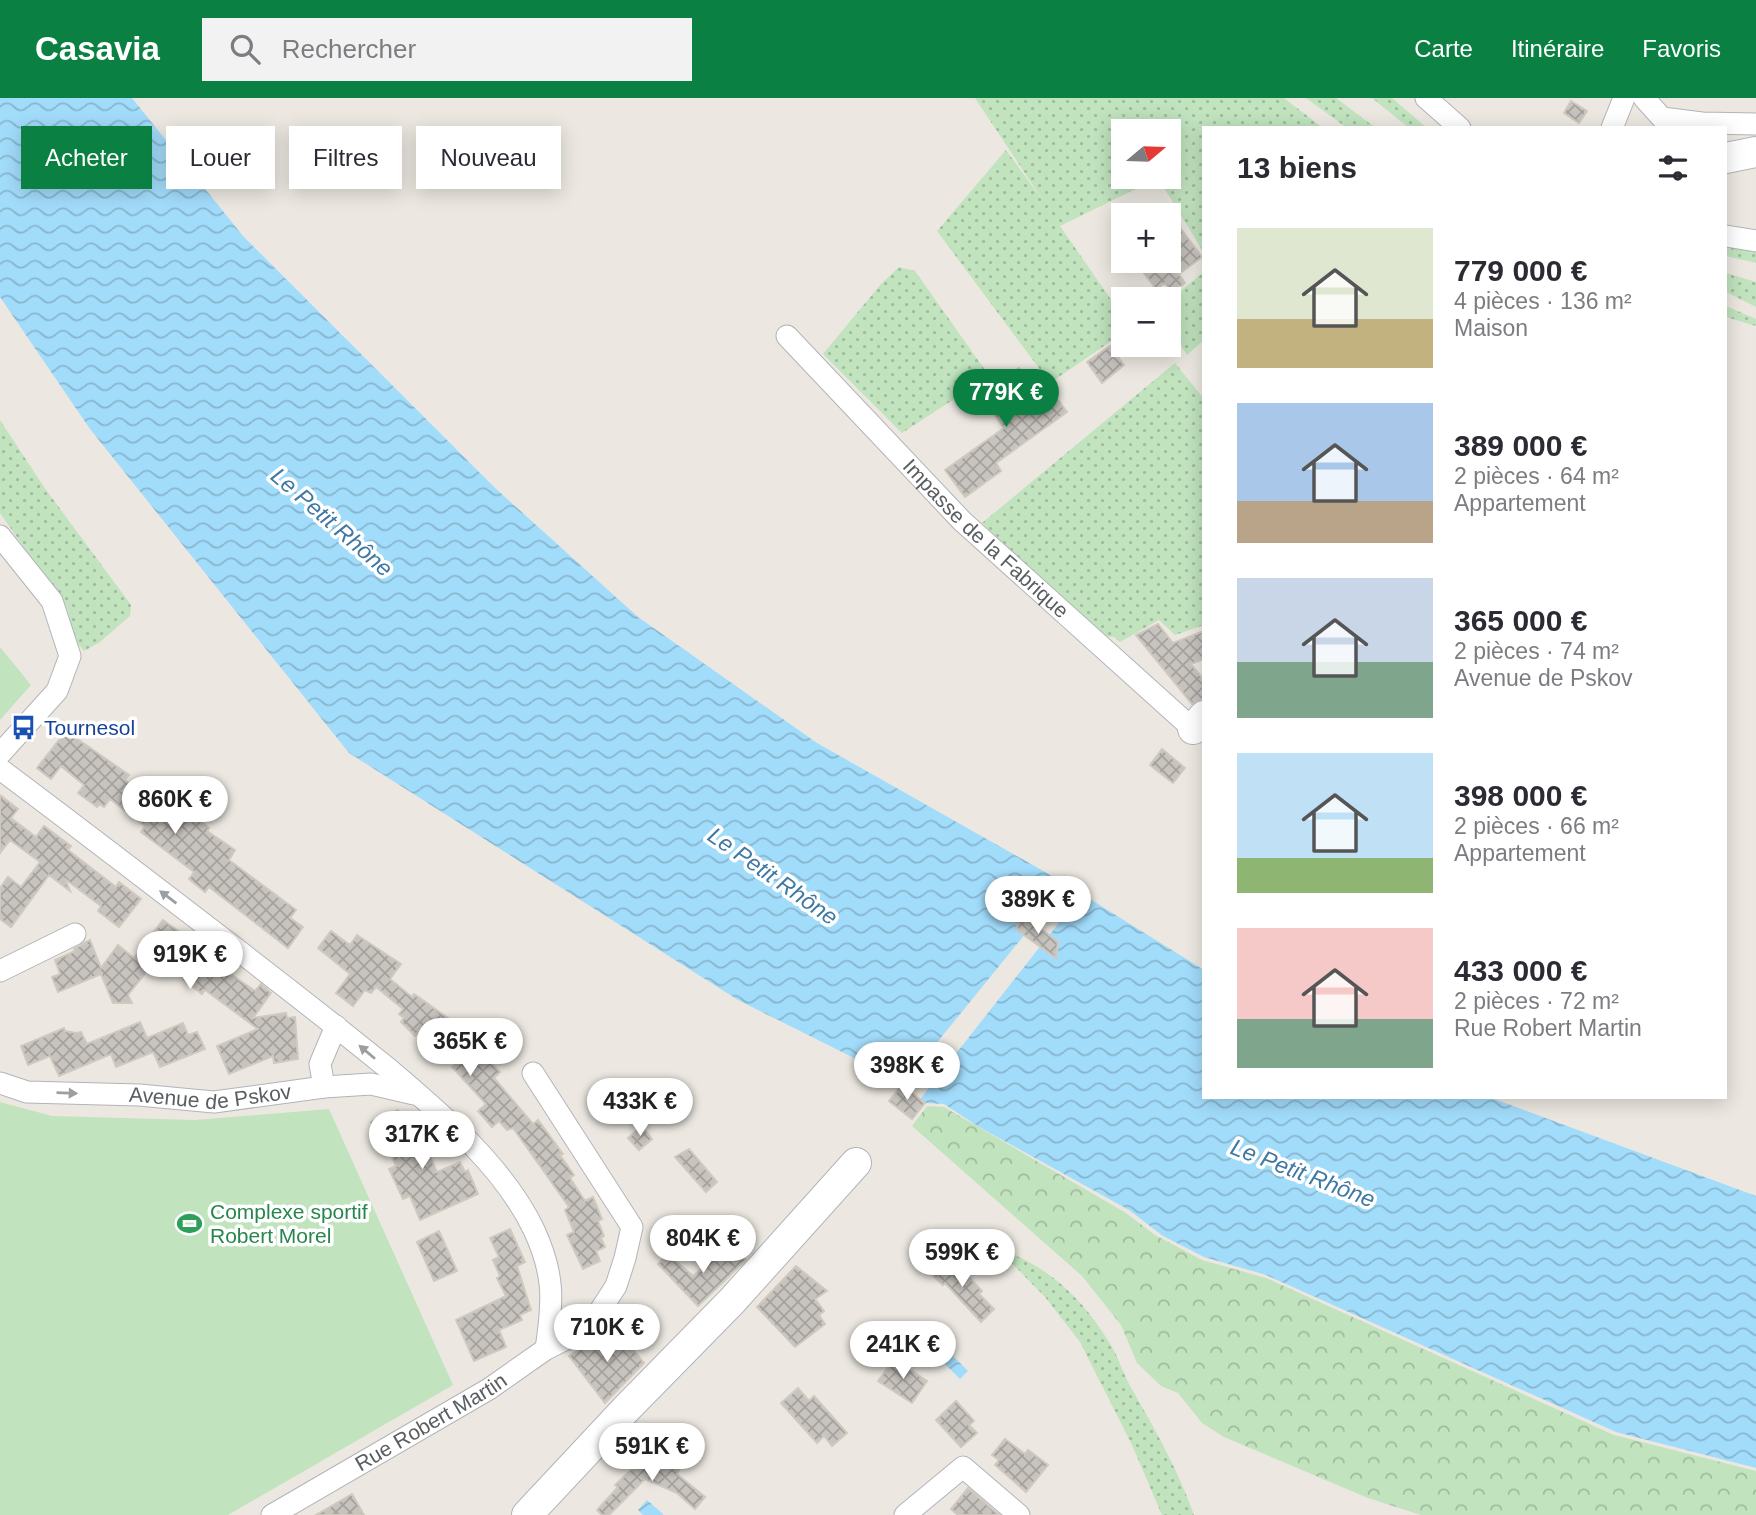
<!DOCTYPE html>
<html lang="fr">
<head>
<meta charset="utf-8">
<style>
  :root { --surface:#fff; --page:#f2f2f3; --text:#2b2b33; --muted:#7c7c81; --accent:#0b8043 }
  body { margin:0; font-family:Arial,sans-serif; background:var(--page); color:var(--text); height:100vh; display:flex; flex-direction:column; font-size:26px; white-space:nowrap }
  * { box-sizing:border-box; margin:0 }
  p { font-size:23px; color:var(--muted) }
  .icon { flex:none; width:38px; height:38px; fill:none; stroke:currentColor; stroke-width:2; stroke-linecap:round; stroke-linejoin:round }
  .map { position:relative; flex:1; overflow:hidden }
  .sheet { position:absolute; left:1202px; top:28px; width:525px; height:973px; display:flex; flex-direction:column; background:var(--surface); border-radius:0px; box-shadow:0 4px 18px #0003 }
  .sheet>* { flex:none }
  .hud { position:absolute; left:21px; top:28px; width:665px; height:63px; display:flex; gap:14px }
  .needle { width:46px; rotate:71deg }
  .buttons { position:absolute; left:1111px; top:21px; display:grid; gap:14px }
  .buttons a { display:grid; place-items:center; width:70px; height:70px; border-radius:0px; background:var(--surface); box-shadow:0 4px 18px #0003; font-size:35px }
  .price { position:absolute; translate:-50% -60px; padding:0 16px; border-radius:24px; background:#fff; color:#222; font-size:23px; line-height:46px; filter:drop-shadow(0 2px 4px #0008) }
  .price::after { content:''; position:absolute; left:50%; top:42px; width:21px; height:16px; margin-left:-10px; background:inherit; clip-path:polygon(0 0,100% 0,50% 100%) }
  .price.current { background:var(--accent); color:#fff }
  ul { padding:0; list-style:none }
  li { display:flex; align-items:center; gap:21px; height:175px; padding:0 35px }
  li span { display:grid; place-items:center; flex:none; width:196px; height:140px; border-radius:0px; color:#555 }
  li>.icon { margin-inline-start:auto }
  span .icon { width:84px; height:84px; fill:#fffc; stroke-width:1 }
  li b { font-size:30px }
  h2 { display:flex; justify-content:space-between; align-items:center; height:84px; padding:0 35px; font-size:30px }
  .pill { padding:0 24px; border-radius:0px; background:var(--surface); box-shadow:0 4px 18px #0003; font-size:24px; line-height:63px }
  .pill.current { background:var(--accent); color:#fff }
  header { display:flex; align-items:center; gap:42px; box-sizing:border-box; height:98px; padding:0 35px; background:var(--accent); color:#fff }
  header strong { font-size:33px }
  nav { display:flex; gap:38px; margin-inline-start:auto; font-size:24px }
  .search { width:490px; height:63px; background:var(--page); display:flex; align-items:center; gap:18px; box-sizing:border-box; padding:0 24px; border-radius:0px; color:var(--muted); font-size:26px }
  .map>svg:first-child { display:block }
  .grass { fill:url(#grass-dots); fill-rule:evenodd }
  .forest { fill:url(#forest-crowns) }
  .pitch { fill:#c1e3be }
  .water { fill:url(#water-waves); fill-rule:evenodd }
  .pier { fill:#ece8e1 }
  .building { fill:url(#building-cross-hatch); stroke:#d0c9c0; stroke-width:2 }
  .lines { fill:none; stroke-linecap:round; stroke-linejoin:round }
  .street-casing { stroke:#b2b4b8; stroke-width:23 }
  .secondary-casing { stroke:#b1b5b8; stroke-width:32 }
  .street { stroke:#fff; stroke-width:21 }
  .secondary { stroke:#fff; stroke-width:30 }
  .oneway { fill:#9c9ea0 }
  .labels { text-anchor:middle; stroke-width:7; stroke-linejoin:round; paint-order:stroke }
  .street-label { font-size:21px; fill:#5a5e61; stroke:#fff }
  .transit-label { font-size:21px; fill:#164399; stroke:#fff; text-anchor:start }
  .leisure-label { font-size:21px; fill:#27864d; stroke:#fff; text-anchor:start }
  .water-label { font-size:23px; font-style:italic; fill:#3f78a2; stroke:#fff }
</style>
</head>
<body>
<header>
<strong>Casavia</strong>
<div class="search"><svg class="icon" aria-label="search" viewBox="0 0 24 24"><circle cx="10" cy="10" r="6"/><path d="M15 15l6 6"/></svg>Rechercher</div>
<nav><a>Carte</a><a>Itinéraire</a><a>Favoris</a></nav>
</header>
<div class="map">
<svg width="1756" height="1417" viewBox="0 0 1756 1417">
  <defs>
    <pattern id="grass-dots" width="8" height="8" patternUnits="userSpaceOnUse" patternTransform="scale(1.75)"><rect width="8" height="8" fill="#c1e3be"/><path d="M2 2h.1M6 6h.1" fill="none" stroke="#a0bb9e" stroke-width="1.8" stroke-linecap="round"/></pattern>
    <pattern id="forest-crowns" width="20" height="18" patternUnits="userSpaceOnUse" patternTransform="scale(1.75)"><rect width="20" height="18" fill="#c1e3be"/><path d="M2 6a3 3 0 1 1 6 0M12 15a3 3 0 1 1 6 0" fill="none" stroke="#a0bb9e"/></pattern>
    <pattern id="water-waves" width="16" height="10" patternUnits="userSpaceOnUse" patternTransform="scale(1.75)"><rect width="16" height="10" fill="#a2dcfb"/><path d="M0 5q4-4 8 0t8 0" fill="none" stroke="#87b6cf"/></pattern>
    <pattern id="building-cross-hatch" width="8" height="8" patternUnits="userSpaceOnUse" patternTransform="scale(1.75)"><rect width="8" height="8" fill="#c7c3be"/><path d="M0 0l8 8M0 8l8-8" fill="none" stroke="#a5a29e"/></pattern>
  </defs>
  <rect width="100%" height="100%" fill="#ece8e1"/>
  <path class="grass" d="M975,0H1284L1323,30H1204V155L1158,80L1060,128L1123,219V235L1050,285L937,133L1006,52L1044,104ZM1124,33H1169V79H1124Z
    M1306,0H1336L1376,30H1347Z
    M1372,0H1392L1427,30H1409Z
    M1726,147L1756,153V165L1726,158Z
    M899,169L915,173L990,279L972,293L965,294L902,335L823,256L881,186Z
    M1204,174V242L1187,257L1169,229V202Z
    M1726,175L1756,184V209L1726,194Z
    M1726,208L1756,221V228L1726,219Z
    M1175,265L1204,301V527L1175,537L1159,522L1120,544L1114,539L1098,538L982,425Z
    M0,322L44,389L131,507L130,518L100,544L84,553L74,541L68,513L60,496L35,465L0,415Z
    M998,1151C1049,1167 1085,1203 1112,1249C1119,1261 1123,1275 1130,1288C1154,1329 1178,1372 1194,1417H1162L1132,1347L1080,1244L1045,1199Z"/>
  <path class="forest" d="M927,1008L944,1009L1126,1115L1155,1137L1202,1162L1266,1180L1614,1337L1756,1373V1417H1421L1368,1400L1224,1339L1202,1325L1178,1295L1161,1288L1137,1265L1121,1227L1082,1178L912,1028Z"/>
  <path class="pitch" d="M0,549L31,587L0,622Z
    M0,1004L52,1018L195,1022L329,1011L453,1287L228,1417H0Z"/>
  <path class="water" d="M0,0H132L243,138L494,389L638,519L817,645L1061,783L1204,872V999H1489L1756,1098V1370L1616,1334L1266,1177L1204,1159L1163,1138L1129,1112L979,1029L944,1006L925,1005L874,970L738,902L349,655L90,331L0,199ZM1028,821L1058,844V853L1049,855L1018,833V823Z
    M952,1257L968,1273L960,1281L944,1265Z
    M647,1402L663,1416V1417H643L638,1412Z"/>
  <path class="pier" d="M1067,782L1084,793L1047,840L1032,828Z
    M1026,835L1042,846L918,1004L900,990Z"/>
  <path class="building" d="M1571,3L1587,13L1579,25L1564,15Z
    M1169,115L1202,159L1179,176L1185,185L1172,195L1165,185L1156,191L1140,170L1149,163H1169Z
    M1110,248L1124,267L1102,285L1087,264Z
    M1019,270L1043,302L1053,295L1067,314L996,365L1001,373L965,399L945,372L1004,330L981,296Z
    M1158,526L1173,545L1204,533V561L1191,566L1204,582V601L1192,606L1136,537Z
    M66,633L129,677L125,682L159,709L169,697L209,730L207,733L235,752L229,762L296,812L290,820L303,829L288,850L209,789L205,794L189,781L194,774L141,734L145,728L110,701L104,709L100,706L97,709L78,695L84,687L61,668L51,681L37,670Z
    M1162,651L1185,670L1173,685L1150,667Z
    M0,697L18,711L11,720L36,739L44,728L71,748L68,752L116,789L119,784L141,801L119,829L98,813L101,808L65,781L70,793L49,777L11,829L0,821V790L8,779L21,789L40,764L10,742L0,755Z
    M1024,821H1028L1058,844L1056,860L1018,833L1016,824Z
    M163,822L202,850L205,847L235,869L231,876L255,893L261,886L271,895L253,920L286,915L287,920L295,919L298,961L274,965L273,958L229,976L217,948L258,931L205,892L202,896L184,882L188,878L160,857L128,897L132,905H113L101,876L58,894L52,879L60,876L55,862L75,853L74,851L90,842L101,870L118,847L134,860Z
    M331,833L350,847L357,837L401,866L390,881L412,899L414,896L479,942L481,940L495,955L488,962L500,974L494,980L533,1026L538,1022L563,1056L560,1057L574,1077L570,1080L585,1103L593,1099L602,1121L598,1123L604,1138L601,1140L605,1149L596,1153L600,1163L583,1171L567,1137L574,1134L565,1112L569,1109L513,1030L507,1032L499,1023L492,1029L478,1013L486,1006L452,969L459,962L420,932L415,938L401,924L404,920L399,916L403,911L376,889L371,895L365,892L353,908L336,895L350,876L318,850Z
    M140,924L147,940L183,925L188,937L197,934L205,951L160,969L153,954L116,969L111,956L59,978L50,958L28,967L21,948L64,930L65,933L77,935L81,934L87,946Z
    M902,987L925,1005L912,1021L889,1003Z
    M398,1012L414,1049L424,1045L437,1074L460,1064L465,1074L468,1072L478,1096L420,1122L410,1098L403,1101L389,1071L396,1068L384,1039L379,1041L371,1024Z
    M642,1028L652,1041L639,1052L628,1040Z
    M689,1051L717,1084L706,1094L675,1059Z
    M510,1131L525,1164L517,1168L531,1212L520,1217L522,1222L499,1232L506,1249L474,1263L456,1222L506,1198L497,1180L500,1178L493,1162L499,1159L490,1140Z
    M439,1133L457,1173L434,1183L417,1144Z
    M725,1151L732,1157L737,1153L746,1162L698,1208L658,1166L668,1156L693,1178Z
    M937,1161L971,1181L982,1193L979,1196L994,1211L981,1224L945,1185L943,1187L926,1171Z
    M796,1168L827,1193L815,1201L824,1213L819,1217L825,1226L795,1249L757,1209Z
    M612,1231L628,1251L631,1249L644,1265L605,1305L569,1258Z
    M894,1261L927,1283L912,1305L878,1283Z
    M798,1290L809,1303L814,1298L847,1335L832,1348L824,1338L817,1345L781,1305Z
    M956,1303L974,1323L969,1327L977,1335L961,1349L936,1322Z
    M1005,1341L1025,1356L1028,1352L1048,1367L1026,1394L995,1367L999,1362L992,1357Z
    M643,1356L659,1363L661,1358L681,1367L677,1376L705,1399L695,1411L677,1395L645,1381L609,1417H602L597,1412L618,1389L615,1387L639,1364Z
    M968,1390L999,1417H958L951,1411Z
    M352,1396L364,1417H316Z"/>
  <g class="lines">
    <defs>
      <g id="street">
        <path d="M1426,0L1460,30"/>
        <path d="M1644,0L1662,20L1702,25L1756,26"/>
        <path d="M1612,30L1624,0"/>
        <path d="M1726,138L1756,143"/>
        <path id="s1" d="M787,238L962,423L1193,631"/>
        <path d="M0,438L52,503L70,558L57,593L0,656"/>
        <path d="M0,671C83,733 166,797 248,860C296,897 343,934 390,972C442,1016 504,1069 534,1132C555,1177 553,1204 546,1251"/>
        <path d="M0,873L75,836"/>
        <path id="s2" d="M0,985L27,994L139,997L214,1004L324,989L371,986L414,996"/>
        <path d="M324,989L320,966L336,928"/>
        <path id="s3" d="M272,1417L489,1291L546,1251L584,1232L596,1219L616,1188L625,1160L632,1129L533,975"/>
        <path d="M905,1417L963,1369L1019,1417"/>
      </g>
      <path id="secondary" d="M1726,60L1756,54
        M1193,631L1204,618
        M527,1417L628,1309L732,1203L856,1065"/>
    </defs>
    <use href="#street" class="street-casing"/>
    <use href="#secondary" class="secondary-casing"/>
    <use href="#street" class="street"/>
    <use href="#secondary" class="secondary"/>
  </g>
  <defs><path id="oneway-solid" d="M-6-.8H1V-3.2L6.5 0L1 3.2V.8H-6Z" transform="scale(1.75)"/></defs>
  <g class="oneway">
    <use href="#oneway-solid" transform="translate(168 799) rotate(-143)"/>
    <use href="#oneway-solid" transform="translate(367 954) rotate(-140)"/>
    <use href="#oneway-solid" transform="translate(67 995) rotate(2)"/>
  </g>
  <defs>
    <symbol id="bus-bare" viewBox="-9 -9 18 18"><path d="M-5-6H5V4H4V6H2V4H-2V6H-4V4H-5ZM-3.5-4V0h7V-4ZM-3.5 1.2v1.5H-2V1.2ZM2 1.2v1.5H3.5V1.2Z" fill="#1a4fb4" stroke="#fff" stroke-width="2.5" paint-order="stroke"/></symbol>
    <symbol id="stadium-bare" viewBox="-9 -9 18 18"><path d="M0-5a6.5 5 0 1 0 0 10a6.5 5 0 1 0 0-10ZM-3.5-1.8h7v3.6h-7Z" fill="#2e9e5b" stroke="#fff" stroke-width="2.5" paint-order="stroke"/></symbol>
  </defs>
  <g fill-rule="evenodd">
    <use href="#bus-bare" x="6" y="612" width="35" height="35"/>
    <use href="#stadium-bare" x="172" y="1108" width="35" height="35"/>
  </g>
  <g class="labels">
    <g class="street-label">
      <text dy="7" stroke="none"><textPath href="#s1" startOffset="284">Impasse de la Fabrique</textPath></text>
      <text dy="7" stroke="none"><textPath href="#s2" startOffset="212">Avenue de Pskov</textPath></text>
      <text dy="7" stroke="none"><textPath href="#s3" startOffset="184">Rue Robert Martin</textPath></text>
    </g>
    <g class="transit-label">
      <text x="44" y="637">Tournesol</text>
    </g>
    <g class="leisure-label">
      <text x="210" y="1121">Complexe sportif<tspan x="210" dy="24">Robert Morel</tspan></text>
    </g>
    <g class="water-label">
      <text transform="translate(332 424) rotate(41)" y="8">Le Petit Rhône</text>
      <text transform="translate(773 778) rotate(35)" y="8">Le Petit Rhône</text>
      <text transform="translate(1303 1075) rotate(21)" y="8">Le Petit Rhône</text>
    </g>
  </g>
</svg>
<div class="buttons">
<a><svg class="needle" viewBox="-14 -14 28 28"><path d="M0-13l5 13h-10z" fill="#e53935"/><path d="M0 13l5-13h-10z" fill="#7c7c81"/></svg></a>
<a>+</a>
<a>−</a>
</div>
<b class="price current" style="left:1006px;top:331px">779K €</b>
<b class="price" style="left:175px;top:738px">860K €</b>
<b class="price" style="left:1038px;top:838px">389K €</b>
<b class="price" style="left:190px;top:893px">919K €</b>
<b class="price" style="left:470px;top:980px">365K €</b>
<b class="price" style="left:907px;top:1004px">398K €</b>
<b class="price" style="left:640px;top:1040px">433K €</b>
<b class="price" style="left:422px;top:1073px">317K €</b>
<b class="price" style="left:703px;top:1177px">804K €</b>
<b class="price" style="left:962px;top:1191px">599K €</b>
<b class="price" style="left:607px;top:1266px">710K €</b>
<b class="price" style="left:903px;top:1283px">241K €</b>
<b class="price" style="left:652px;top:1385px">591K €</b>
<div class="hud">
<a class="pill current">Acheter</a>
<a class="pill">Louer</a>
<a class="pill">Filtres</a>
<a class="pill">Nouveau</a>
</div>
<section class="sheet">
<h2>13 biens<svg class="icon" aria-label="filters" viewBox="0 0 24 24"><path d="M4 7h16M4 17h16"/><circle cx="9" cy="7" r="2"/><circle cx="15" cy="17" r="2"/></svg></h2>
<ul>
<li><span style="background:linear-gradient(#dfe7d0 65%,#c2b280 0)"><svg class="icon" aria-label="home" viewBox="0 0 24 24"><path d="M3 11l9-7 9 7M6 9v11h12V9"/></svg></span><div><b>779 000 €</b><p>4 pièces · 136 m²</p><p>Maison</p></div></li>
<li><span style="background:linear-gradient(#a9c7e8 70%,#b9a48a 0)"><svg class="icon" aria-label="home" viewBox="0 0 24 24"><path d="M3 11l9-7 9 7M6 9v11h12V9"/></svg></span><div><b>389 000 €</b><p>2 pièces · 64 m²</p><p>Appartement</p></div></li>
<li><span style="background:linear-gradient(#c9d6e8 60%,#7fa58c 0)"><svg class="icon" aria-label="home" viewBox="0 0 24 24"><path d="M3 11l9-7 9 7M6 9v11h12V9"/></svg></span><div><b>365 000 €</b><p>2 pièces · 74 m²</p><p>Avenue de Pskov</p></div></li>
<li><span style="background:linear-gradient(#bfe0f5 75%,#8fb573 0)"><svg class="icon" aria-label="home" viewBox="0 0 24 24"><path d="M3 11l9-7 9 7M6 9v11h12V9"/></svg></span><div><b>398 000 €</b><p>2 pièces · 66 m²</p><p>Appartement</p></div></li>
<li><span style="background:linear-gradient(#f6c9c9 65%,#7fa58c 0)"><svg class="icon" aria-label="home" viewBox="0 0 24 24"><path d="M3 11l9-7 9 7M6 9v11h12V9"/></svg></span><div><b>433 000 €</b><p>2 pièces · 72 m²</p><p>Rue Robert Martin</p></div></li>
</ul>
</section>
</div>
</body>
</html>
